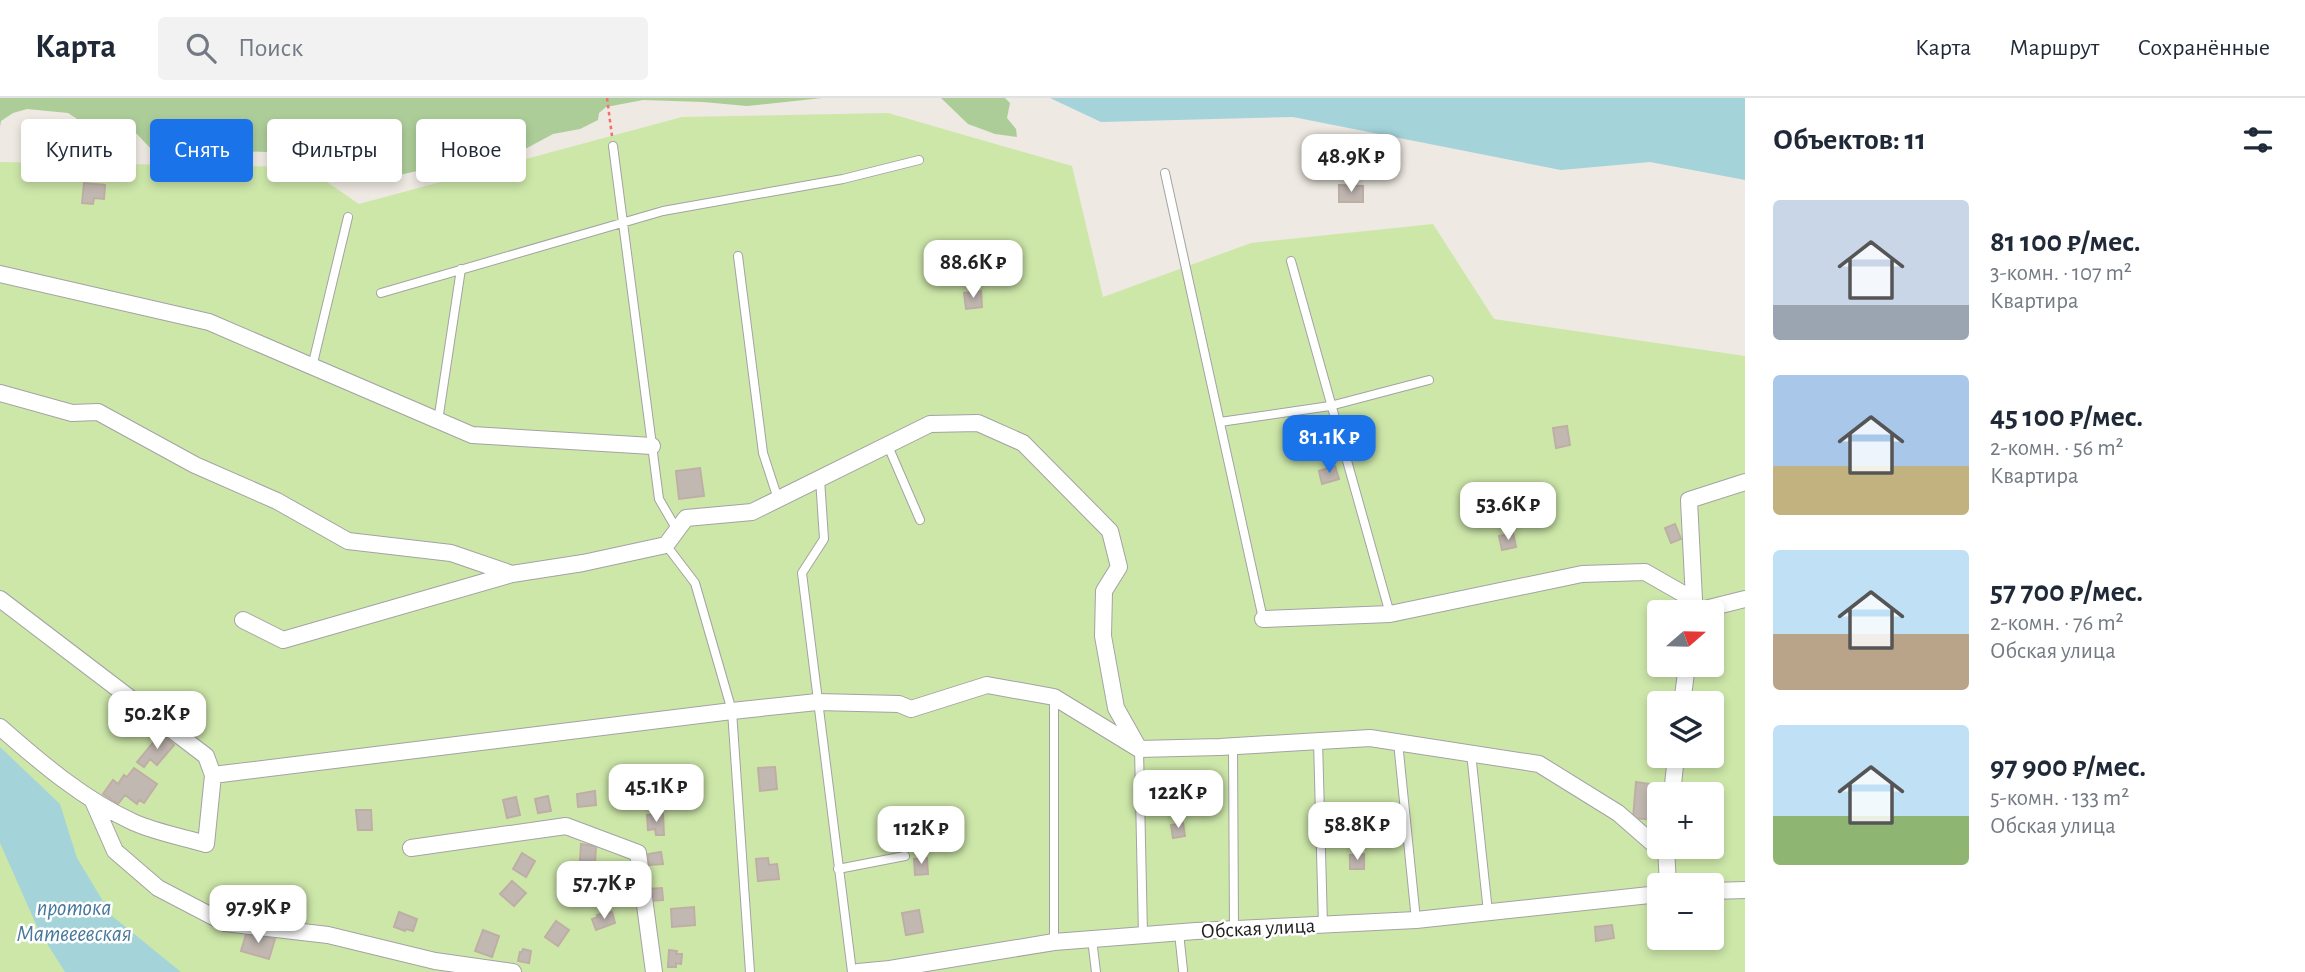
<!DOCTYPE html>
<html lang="ru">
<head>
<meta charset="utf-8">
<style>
  :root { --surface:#fff; --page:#f2f2f3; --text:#1f2937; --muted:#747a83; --line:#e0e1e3; --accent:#1a73e8 }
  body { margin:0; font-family:"Alegreya Sans",sans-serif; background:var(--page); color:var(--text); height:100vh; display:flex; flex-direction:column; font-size:26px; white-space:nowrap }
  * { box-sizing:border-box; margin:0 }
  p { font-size:23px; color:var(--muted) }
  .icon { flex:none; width:38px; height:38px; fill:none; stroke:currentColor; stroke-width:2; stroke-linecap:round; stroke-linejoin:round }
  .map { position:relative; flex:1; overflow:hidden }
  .panel { display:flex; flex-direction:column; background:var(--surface); width:560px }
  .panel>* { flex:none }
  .banner { position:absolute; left:21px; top:21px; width:665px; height:63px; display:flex; gap:14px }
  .needle { width:46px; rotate:70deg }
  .fabs { position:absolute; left:1647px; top:502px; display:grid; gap:14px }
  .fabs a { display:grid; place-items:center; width:77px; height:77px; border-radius:7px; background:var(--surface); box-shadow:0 4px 10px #0003; font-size:35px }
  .price { position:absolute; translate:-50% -60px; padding:0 16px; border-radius:14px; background:#fff; color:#222; font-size:23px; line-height:46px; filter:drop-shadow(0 2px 4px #0008) }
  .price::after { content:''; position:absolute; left:50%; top:42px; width:21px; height:16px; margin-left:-10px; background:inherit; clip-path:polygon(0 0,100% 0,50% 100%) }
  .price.on { background:var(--accent); color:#fff }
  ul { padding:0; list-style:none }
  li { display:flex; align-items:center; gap:21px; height:175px; padding:0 28px }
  li span { display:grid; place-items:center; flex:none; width:196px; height:140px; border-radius:7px; color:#555 }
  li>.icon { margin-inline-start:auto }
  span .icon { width:84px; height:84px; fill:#fffc; stroke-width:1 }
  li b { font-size:30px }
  h2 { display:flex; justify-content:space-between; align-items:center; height:84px; padding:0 28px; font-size:30px }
  .chip { padding:0 24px; border-radius:7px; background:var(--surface); box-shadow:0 4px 10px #0003; font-size:24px; line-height:63px }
  .chip.on { background:var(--accent); color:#fff }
  header { display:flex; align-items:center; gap:42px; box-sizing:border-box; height:98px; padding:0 35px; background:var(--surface); border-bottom:2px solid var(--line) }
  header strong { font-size:33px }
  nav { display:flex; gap:38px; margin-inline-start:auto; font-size:24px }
  .search { width:490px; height:63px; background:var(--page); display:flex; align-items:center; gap:18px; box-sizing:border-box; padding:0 24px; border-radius:7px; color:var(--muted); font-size:26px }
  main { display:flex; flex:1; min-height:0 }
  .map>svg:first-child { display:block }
  .grass { fill:#cde7a9; fill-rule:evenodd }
  .forest { fill:#accc98 }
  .water { fill:#a4d3da }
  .building { fill:#c2b8b2; stroke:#bfaea5; stroke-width:2 }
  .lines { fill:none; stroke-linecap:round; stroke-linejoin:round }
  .service-casing { stroke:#a3a3a3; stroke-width:10 }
  .minor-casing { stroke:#a3a3a3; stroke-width:18 }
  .path { stroke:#f56d6c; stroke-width:2.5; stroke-dasharray:3.5 3.5; stroke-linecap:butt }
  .service { stroke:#fff; stroke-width:8 }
  .minor { stroke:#fff; stroke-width:16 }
  .labels { text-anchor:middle; stroke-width:5; stroke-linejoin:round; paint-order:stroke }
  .street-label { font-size:21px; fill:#1c1c1c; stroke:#fff }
  .water-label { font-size:23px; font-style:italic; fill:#46789a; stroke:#fff }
</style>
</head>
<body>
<header>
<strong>Карта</strong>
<div class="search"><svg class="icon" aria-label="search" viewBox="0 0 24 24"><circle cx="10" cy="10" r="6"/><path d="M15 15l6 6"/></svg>Поиск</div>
<nav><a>Карта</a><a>Маршрут</a><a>Сохранённые</a></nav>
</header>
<main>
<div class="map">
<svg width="1745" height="874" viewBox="0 0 1745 874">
  <rect width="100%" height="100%" fill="#eee9e2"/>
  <path class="grass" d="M888,15L1072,68L1103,199L1251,145L1433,126L1494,221L1745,258V874H0V64L305,69L359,106L682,19ZM1659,514H1712V567H1659ZM1659,606H1712V658H1659ZM1659,696H1712V749H1659ZM1659,788H1712V840H1659Z"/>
  <path class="forest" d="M0,0H822L747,8L703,4L643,2L606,9L599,15L598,22L580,31L553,36L527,50L484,55L457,64L395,78H381L369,70L340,69L314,56L213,52L183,53L169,56L154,54L134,33L119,29L105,34L91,30L68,15L27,11L13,15L1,23L0,29Z
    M941,0H1005L1010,5L1007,20L1016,31L1017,39L995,36L968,26Z"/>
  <path class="water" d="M1050,0H1745V82L1650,64L1561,72L1293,19L1101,24Z
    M0,649L60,706L77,760L112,818L181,874H65L39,833L0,745Z"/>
  <path class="building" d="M84,85L105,87L104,101L94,100L93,106L82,105Z
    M1339,87L1363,88V104H1339Z
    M981,193L982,209L966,211L964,195Z
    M1567,328L1570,347L1556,350L1553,330Z
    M1335,368L1339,381L1322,386L1319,373Z
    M700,370L704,398L679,401L676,373Z
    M1675,426L1681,441L1671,445L1665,430Z
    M1513,435L1516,449L1502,452L1499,438Z
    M161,635L174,647L157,667L150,661L144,669L137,664Z
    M775,669L777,691L760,693L758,670Z
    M134,670L157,686L144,705L139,702L137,706L125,697L118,706L103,696L113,682L118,686L124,677L127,679Z
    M1636,684L1657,687L1656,722L1633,720Z
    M595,693L596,707L578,709L577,696Z
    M548,698L551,713L538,715L535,701Z
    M516,699L520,717L507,720L503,702Z
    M356,712H371L372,732H358Z
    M663,716L664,737H656L655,731L648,732L647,717Z
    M1183,725L1185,738L1173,740L1171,727Z
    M581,746L596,748L595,764L580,763Z
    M661,754L663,766L649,767L648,756Z
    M522,755L535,763L526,779L513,771Z
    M1364,756V771H1350V757Z
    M768,760L769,767L777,766L779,781L758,783L756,761Z
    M927,760L928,776L915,777L914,761Z
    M512,783L526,795L514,808L500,796Z
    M585,783L586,796L573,797L572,784Z
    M662,790L663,802L648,803L647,791Z
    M694,809L695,827L672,829L671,811Z
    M919,812L923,834L906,837L902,815Z
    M399,814L417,821L413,833L406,831L405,833L394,829Z
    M612,814L615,825L596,832L592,821L598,819L597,817Z
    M556,823L569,832L558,848L545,839Z
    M1612,827L1614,840L1596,843L1595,829Z
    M483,832L499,838L492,859L475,853Z
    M247,833L275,841L269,861L241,853Z
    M523,851L531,853L529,865L518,863L520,854H522Z
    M669,852L677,853L676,856H682L681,866L676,865V869H668Z"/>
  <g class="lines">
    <defs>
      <path id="service" d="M613,48L659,401L677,432
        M1165,75L1263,521
        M738,158L763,355L778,401
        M1291,163L1390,516
        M381,195L663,113L843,81L919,62
        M312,269L348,119
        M438,323L461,171
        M1220,324L1330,308L1429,282
        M888,348L920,422
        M820,381L824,441L802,475L852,874
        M666,447L695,485L732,613L750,874
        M1318,643L1323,827
        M1398,644L1416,822
        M1233,648L1234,831
        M1139,651L1143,837
        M1471,655L1488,814
        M838,771L905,758
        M1179,835L1183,872
        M1092,841L1096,874
        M1054,844V599"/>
      <path id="minor" d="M0,176L209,224L472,337L652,348
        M0,295L72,315L98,314L195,367L277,403L348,443L451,455L512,476
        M0,501L206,658L213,677L206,746C182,739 155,734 133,724C83,701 41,665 0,629
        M1693,514L1694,502L1689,402L1745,384
        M1693,514L1745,501
        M1263,521L1390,516L1582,476L1645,474L1694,502
        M243,522L283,542L512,476L583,465L666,447L686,420L752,414L930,326L978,325L1023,345L1110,433L1119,469L1104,493L1103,538L1116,610L1138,649
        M1682,606L1687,567
        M213,677L732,613L817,604L899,606L911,611L987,587L1054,599L1139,651L1220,649L1370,640L1539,666L1618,715L1665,756
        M1672,696L1676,658
        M93,703L115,753L158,790L225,825L328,837L435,863L513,874
        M1666,749L1668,788
        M411,750L566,728L638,755L654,874
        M1712,793L1745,792
        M858,874L890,871L1054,844L1196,833L1416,822L1659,796"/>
    </defs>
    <use href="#service" class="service-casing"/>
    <use href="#minor" class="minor-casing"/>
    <path class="path" d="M607,0L612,38"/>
    <use href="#service" class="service"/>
    <use href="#minor" class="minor"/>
  </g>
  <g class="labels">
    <g class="street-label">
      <text transform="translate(1258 830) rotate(-3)" y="7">Обская улица</text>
    </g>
    <g class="water-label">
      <text x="74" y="817">протока<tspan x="74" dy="26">Матвеевская</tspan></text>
    </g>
  </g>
</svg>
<div class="fabs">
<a><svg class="needle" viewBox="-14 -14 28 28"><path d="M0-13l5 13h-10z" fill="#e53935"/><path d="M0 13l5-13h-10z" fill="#747a83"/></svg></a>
<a><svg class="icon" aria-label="layers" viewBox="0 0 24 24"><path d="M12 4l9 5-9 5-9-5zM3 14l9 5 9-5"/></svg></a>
<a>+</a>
<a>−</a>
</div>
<b class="price" style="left:1351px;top:96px">48.9K ₽</b>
<b class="price" style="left:973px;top:202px">88.6K ₽</b>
<b class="price on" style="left:1329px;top:377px">81.1K ₽</b>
<b class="price" style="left:1508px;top:444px">53.6K ₽</b>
<b class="price" style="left:157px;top:653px">50.2K ₽</b>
<b class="price" style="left:656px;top:726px">45.1K ₽</b>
<b class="price" style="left:1178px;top:732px">122K ₽</b>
<b class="price" style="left:1357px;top:764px">58.8K ₽</b>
<b class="price" style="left:921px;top:768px">112K ₽</b>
<b class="price" style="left:604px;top:823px">57.7K ₽</b>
<b class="price" style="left:258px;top:847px">97.9K ₽</b>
<div class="banner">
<a class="chip">Купить</a>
<a class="chip on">Снять</a>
<a class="chip">Фильтры</a>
<a class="chip">Новое</a>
</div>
</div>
<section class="panel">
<h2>Объектов: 11<svg class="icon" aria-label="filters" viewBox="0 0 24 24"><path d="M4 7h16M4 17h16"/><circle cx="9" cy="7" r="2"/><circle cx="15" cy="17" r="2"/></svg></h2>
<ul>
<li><span style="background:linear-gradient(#c9d6e8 75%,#9aa5b1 0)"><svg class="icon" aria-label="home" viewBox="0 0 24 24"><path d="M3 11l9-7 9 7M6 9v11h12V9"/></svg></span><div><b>81 100 ₽/мес.</b><p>3-комн. · 107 m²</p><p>Квартира</p></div></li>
<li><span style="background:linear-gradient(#a9c7e8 65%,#c2b280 0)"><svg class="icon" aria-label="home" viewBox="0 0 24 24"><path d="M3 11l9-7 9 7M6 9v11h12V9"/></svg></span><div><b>45 100 ₽/мес.</b><p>2-комн. · 56 m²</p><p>Квартира</p></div></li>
<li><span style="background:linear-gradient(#bfe0f5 60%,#b9a48a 0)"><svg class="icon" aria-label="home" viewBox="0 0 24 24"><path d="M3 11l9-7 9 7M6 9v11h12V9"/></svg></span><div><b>57 700 ₽/мес.</b><p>2-комн. · 76 m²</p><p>Обская улица</p></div></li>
<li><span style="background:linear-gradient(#bfe0f5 65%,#8fb573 0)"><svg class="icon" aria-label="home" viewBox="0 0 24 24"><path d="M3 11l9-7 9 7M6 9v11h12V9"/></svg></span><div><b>97 900 ₽/мес.</b><p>5-комн. · 133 m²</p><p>Обская улица</p></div></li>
</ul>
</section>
</main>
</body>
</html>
